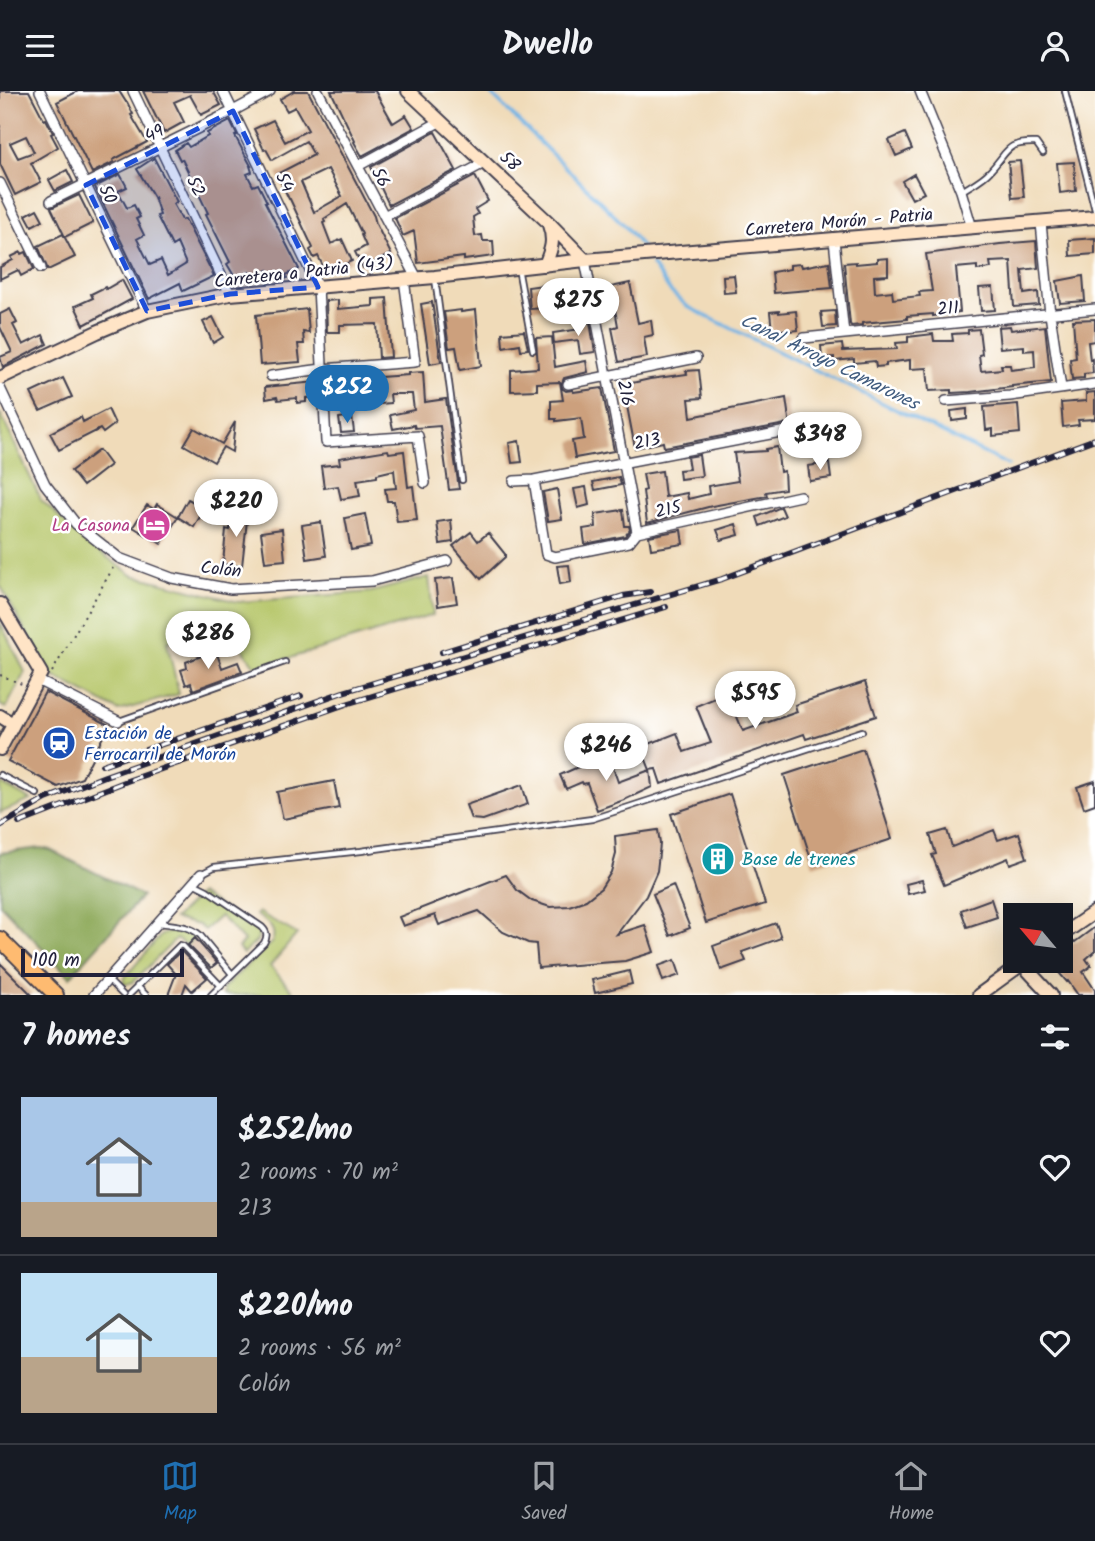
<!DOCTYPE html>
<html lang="en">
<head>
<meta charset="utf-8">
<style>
  :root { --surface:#171b24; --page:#20242c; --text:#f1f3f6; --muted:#9ea1a6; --line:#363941; --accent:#1f6fb2 }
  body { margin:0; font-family:Kalam,sans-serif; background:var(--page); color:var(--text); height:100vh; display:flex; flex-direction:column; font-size:26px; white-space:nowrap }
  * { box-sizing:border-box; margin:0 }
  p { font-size:23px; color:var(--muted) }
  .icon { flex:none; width:38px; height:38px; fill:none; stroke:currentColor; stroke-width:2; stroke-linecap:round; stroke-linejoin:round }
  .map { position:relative; height:904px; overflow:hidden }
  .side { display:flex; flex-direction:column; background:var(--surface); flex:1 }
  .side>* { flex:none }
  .needle { width:46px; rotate:299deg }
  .tools { position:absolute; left:1003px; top:812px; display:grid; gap:14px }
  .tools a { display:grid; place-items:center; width:70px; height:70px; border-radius:0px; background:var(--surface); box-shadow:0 7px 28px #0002; font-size:35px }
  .scale { position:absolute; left:21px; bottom:18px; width:163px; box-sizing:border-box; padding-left:7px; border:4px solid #22223b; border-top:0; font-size:19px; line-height:24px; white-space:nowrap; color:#22223b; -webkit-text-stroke:5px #fff; paint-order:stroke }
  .price { position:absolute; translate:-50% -60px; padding:0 16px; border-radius:24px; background:#fff; color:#222; font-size:23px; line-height:46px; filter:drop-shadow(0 2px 4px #0008) }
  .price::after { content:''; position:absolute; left:50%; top:42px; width:21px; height:16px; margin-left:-10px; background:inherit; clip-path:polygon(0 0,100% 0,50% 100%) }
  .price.current { background:var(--accent); color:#fff }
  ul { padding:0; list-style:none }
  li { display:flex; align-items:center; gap:21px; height:175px; padding:0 21px }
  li+li { border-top:2px solid var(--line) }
  li span { display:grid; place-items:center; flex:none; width:196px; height:140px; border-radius:0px; color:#555 }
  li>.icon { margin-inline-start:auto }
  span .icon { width:84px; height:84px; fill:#fffc; stroke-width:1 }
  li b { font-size:30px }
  h2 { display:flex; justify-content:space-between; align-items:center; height:84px; padding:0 21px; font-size:30px }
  header { display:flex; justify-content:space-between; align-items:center; height:91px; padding:0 21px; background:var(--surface); font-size:32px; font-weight:700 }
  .tab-bar { display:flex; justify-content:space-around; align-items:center; height:98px; border-top:2px solid var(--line); background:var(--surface); font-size:19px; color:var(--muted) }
  .tab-bar a { display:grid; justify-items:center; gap:4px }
  .tab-bar .current { color:var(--accent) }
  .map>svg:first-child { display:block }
  .green { fill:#b6c669; stroke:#6c7452; stroke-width:2 }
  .forest { fill:#90ab5d; stroke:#59664c; stroke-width:2 }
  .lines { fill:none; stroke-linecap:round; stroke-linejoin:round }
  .stream { stroke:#70b3e5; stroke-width:3.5 }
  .building { fill:#cca07d; fill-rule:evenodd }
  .lane-casing { stroke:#413e4e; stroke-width:8 }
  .street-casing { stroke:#413e4e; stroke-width:12 }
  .secondary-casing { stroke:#413e4e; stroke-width:16 }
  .primary-casing { stroke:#413e4e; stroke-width:18 }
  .path { stroke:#413e4e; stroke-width:2; stroke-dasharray:2 5; stroke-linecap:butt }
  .lane { stroke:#fff; stroke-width:4.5 }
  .street { stroke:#fff; stroke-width:9 }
  .secondary { stroke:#ffe4c6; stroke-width:12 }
  .primary { stroke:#febb71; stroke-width:14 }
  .rail-casing { stroke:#22223b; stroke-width:6 }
  .rail { stroke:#fff; stroke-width:3.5; stroke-dasharray:10; stroke-linecap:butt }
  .marked { fill:#1d4ed8; fill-opacity:0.2; stroke:#1d4ed8; stroke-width:5; stroke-dasharray:14 9; stroke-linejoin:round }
  .labels { text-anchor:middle; stroke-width:5; stroke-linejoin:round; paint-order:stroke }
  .street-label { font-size:18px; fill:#22223b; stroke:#fff }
  .hotel-label { font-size:18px; fill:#b23c85; stroke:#fff; text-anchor:end }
  .transit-label { font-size:18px; fill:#164399; stroke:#fff; text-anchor:start }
  .culture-label { font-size:18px; fill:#0d838f; stroke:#fff; text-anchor:start }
  .water-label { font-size:19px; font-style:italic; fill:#415c7f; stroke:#fff }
</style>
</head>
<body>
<header><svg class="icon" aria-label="menu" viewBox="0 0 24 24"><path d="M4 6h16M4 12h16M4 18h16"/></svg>Dwello<svg class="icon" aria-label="person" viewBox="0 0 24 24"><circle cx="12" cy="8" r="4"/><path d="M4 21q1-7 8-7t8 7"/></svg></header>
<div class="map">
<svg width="1095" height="904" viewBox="0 0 1095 904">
  <rect width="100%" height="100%" fill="#fff"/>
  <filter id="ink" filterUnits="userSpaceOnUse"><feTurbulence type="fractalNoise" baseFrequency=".0143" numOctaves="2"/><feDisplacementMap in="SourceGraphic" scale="14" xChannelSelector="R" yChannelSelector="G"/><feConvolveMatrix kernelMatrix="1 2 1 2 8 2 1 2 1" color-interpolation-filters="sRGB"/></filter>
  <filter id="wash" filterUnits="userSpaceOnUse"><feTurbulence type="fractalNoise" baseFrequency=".00686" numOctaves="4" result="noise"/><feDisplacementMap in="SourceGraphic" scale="28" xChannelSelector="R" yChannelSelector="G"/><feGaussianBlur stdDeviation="1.57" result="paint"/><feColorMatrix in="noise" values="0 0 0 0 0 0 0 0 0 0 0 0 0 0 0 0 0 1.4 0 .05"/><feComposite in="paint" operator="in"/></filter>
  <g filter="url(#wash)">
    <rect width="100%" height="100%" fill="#f0dbb9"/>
    <path class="green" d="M0,322L41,409L87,452L132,484L238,511L371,501L429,486L433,524L256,577L224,531L167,551L179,603L119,620L49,583L0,494Z
      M0,531L25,581L6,617L0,614Z
      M0,692L31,709L0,722Z
      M200,803L257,839L259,843L257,850L243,863L238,857L244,850L220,825L204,839L198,834L174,828Z
      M258,821L297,843L270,875L296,904H223V897L272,851C278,838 266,830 256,824Z
      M168,841L189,843L195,847L187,855L176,848L133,891L124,894L123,890L125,886L161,844Z"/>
    <path class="forest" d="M41,757L50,759L142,805L70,886L0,813V762Z"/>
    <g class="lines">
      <path class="stream" d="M488,0L625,135L642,156
        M652,174L670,200L688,216L1008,374"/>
    </g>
    <g id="blocks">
      <path class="building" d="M0,0H29L44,29L46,28L53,42L51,43L58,56L31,72L41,91L15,104L0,73ZM26,45L34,61L18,67L10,52Z
        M78,0H119L126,11H127L133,23L131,24L147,51L113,69L114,71L92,82L57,11Z
        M143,0H213L221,14L201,24L190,4L174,11L184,31L164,42Z
        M294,0H308L374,125L376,133L391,163L363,177L355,161L366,155L361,144L362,143L347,113L324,128L325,131L323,132L331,153L342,148L352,170L326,181L318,165L314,167L310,159L313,157L290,108H289L277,83L314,64L306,50L272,69L266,58L264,59L254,38L273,29L285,51L308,39L295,16L287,20L280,8ZM328,78L342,105L314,121L301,91Z
        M331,0H375L393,32L406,24L414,37L362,65L354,51L355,50Z
        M230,30L237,44L235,45L251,75H250L252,81L247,83L253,95L258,93L267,111H265L299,178L286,184L287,187L281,190H279L276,184L271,185L268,179L252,187L249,181L236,188L227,173L230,171L206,123L208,122L182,68L180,69L175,59L186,52L189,56L208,45L207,42Z
        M435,41L456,79L389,114L371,76Z
        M905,42L912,58L896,65L889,49Z
        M154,67L177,111L173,113L182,129L185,128L214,185L183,200L180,192L149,208L95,96L120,83L127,96L118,100L127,117L134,114L140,126L136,128L144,144L137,148L150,174L161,169L168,184L186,173L177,152L172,155L157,125L160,124L154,106L137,78Z
        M1020,70L1024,106L1012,107L1008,71Z
        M1074,71L1076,100L1060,102L1057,72Z
        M67,79L73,91L55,100L49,89Z
        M914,83L924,102L912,108L902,90Z
        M475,85L488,110L475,118L478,123L473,126L475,145L482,144L483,150H493L494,165L464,169V166L418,172L414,140L403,145L395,127Z
        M79,104L93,132L65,146L51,117Z
        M37,118L43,129L32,135L26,124Z
        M63,143L75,166L48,179L38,155Z
        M1095,147V163L1070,165L1069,149Z
        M1036,150L1038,177L1022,179L1024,203L1038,201L1039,214L1014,216L1011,170L990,171L991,177L977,179V175L956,177L960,221L933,225V223L907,225V228L862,232V234L851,235L850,233L844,172L856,171V173L877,171V168L888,167V184L874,185L875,202L892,200L893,208L920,205L919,201L932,200L926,163L1000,153Z
        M21,161L22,163L26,161L34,178L21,185L18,179L0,188V176L13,169L11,166Z
        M829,171L832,197L774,202L772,181L790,178V174L801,173L802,176Z
        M734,184L736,201L724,202L723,185Z
        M1083,185L1085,210L1060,212L1057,190Z
        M122,189L132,208L84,234L75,215L93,207L91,203L105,196L106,198Z
        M572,190L573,205L578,204L579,215L530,218L528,196Z
        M630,192L638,232L651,229L653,244L644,246L647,266L619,271L612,237L618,235L611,196Z
        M993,196L995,219L981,220L979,197Z
        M387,207L391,266L379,267L377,233L340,234V241H327L326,210L338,209V218L373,215V208Z
        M432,211L441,271L430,273L421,213Z
        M10,218L17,232L13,234L23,254L43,244L47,253L3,276L0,266L12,261L0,236V223Z
        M307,218L309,242L303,241L304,253H298L300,271L260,274L256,224Z
        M461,219V221L476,219L481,275L460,279L456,256L449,257L444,221Z
        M779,220V222L796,220L798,239L789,240V238L772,240L770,221Z
        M835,220L836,235L823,236L821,221Z
        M213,226L223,246L213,252L203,231Z
        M1095,228V250L1088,251L1090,269L1092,268L1093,282L1084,283V287L1072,288L1070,268L1076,267L1073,229Z
        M590,231L595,261L580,263L578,249L554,252L553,242L581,238L580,233Z
        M1010,235L1011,239L1045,235L1051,291L1012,295V296L970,301L951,302V299L929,300L927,277L910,278V269L886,272V275L876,276L875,270L854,272V268L834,270V266L822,267L821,255L842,253L843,260L897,258L896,252L908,251V246L933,243L934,250H953L952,243L968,242V239L979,238L982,263L979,264L981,280L1002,278L1001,274H1010L1011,279L1035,276L1034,259L1024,260V255L1000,257L998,236Z
        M524,240L528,258L521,259L520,253L503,256L502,242Z
        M552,246L555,276L586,270L588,281L564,287L561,294L563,298L566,300L573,299V301L602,297L614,360L575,367L572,350L584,348L581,327L556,330V328H551V310L563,309L560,291L537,292V299L511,300V279L538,277L536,247Z
        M699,279L702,307L689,308L691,326L786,307L790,335L785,333L670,355L664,356L663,351L635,357L623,294L650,288L687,283L686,280Z
        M423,281L425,311L446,308L459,398L449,399L440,335L415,337L414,334L393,338L390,324L414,319L412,303H390L391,312L367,314L365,287L408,284V282Z
        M63,287L72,306L40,320L31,302Z
        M345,290L346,309H334V305L331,306L330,291Z
        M316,291L317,306L306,307V311L297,312V307L278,309L277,306L266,308L265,296Z
        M1095,301V328L1078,329L1079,334L1063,336L1061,312L1086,310V302Z
        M1018,313L1020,342L993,345V338L986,339L984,316Z
        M108,318L115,333L103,342L100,338L59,359L50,342L81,326L83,331Z
        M967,318V328L952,330L951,320Z
        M352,325L354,341L341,342L339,327Z
        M235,331L232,361L223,356L214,371L184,354L194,337L222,353Z
        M519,350L522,371L512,372L509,352Z
        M777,356L780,381L784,380L785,398L766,401L767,405L712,415L647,432L643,400L646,399L643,383L662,380L665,406L687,402L688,408L709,403L708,395L738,390L734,362L766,360V358Z
        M99,359L110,374L83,395L71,380Z
        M388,359L389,362L404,360L408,396L413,395L417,429L397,431L394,410H387L385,398L396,397L394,379L377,383V386L357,389L360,405L341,408L338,395L324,397L321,375L340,373L339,367Z
        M699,364L702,385L680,388L679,379L689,378L687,366Z
        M829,372L831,387L810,390L808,375Z
        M619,386L621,394L595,399L593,391Z
        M586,396L589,414L578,417L574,398Z
        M557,398L562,428L548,430L543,401Z
        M188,408L205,417L194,436L178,426Z
        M157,413L178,426L161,453L133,436L147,414L154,418Z
        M781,416L785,425L760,435L757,426Z
        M232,419L248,420L242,475L223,473L226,438L230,439Z
        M623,419L625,435H629L630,439L625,445L585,453L583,438L596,436L595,423Z
        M365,423L371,455L351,459L345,427Z
        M451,429L453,451L440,453L437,431Z
        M321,431L326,465L307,468L302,434Z
        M736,433L739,444L721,449L717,439Z
        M282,438L285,469L265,471L261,441Z
        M681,439L683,453L651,458L649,445Z
        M471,441L478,450L488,442L505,463V466L481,488L453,455Z
        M569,474L571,491L560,493L557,475Z
        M453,487L457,512L438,515L435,489Z
        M209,562L210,566L217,563L222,577L238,571L242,581L193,599L191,592L186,594L181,579L187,577L186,571Z
        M865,591L876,625L806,648L804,643L661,693L656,678L650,679L641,656L677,642L684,661L711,652L696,615L727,602L743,640L797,621L795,614Z
        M45,601L109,634L82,687L58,696L8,670Z
        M863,658L892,748L813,774L784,684Z
        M609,665L618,691L650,679L652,696L624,709L597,719L587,692L583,693L582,691L566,698L560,684L578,676Z
        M334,690L339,717L283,728L277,701Z
        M1095,690V713L1084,717L1077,696Z
        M522,694L528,713L483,729L471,728L466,714Z
        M730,703L765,813L706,832L671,723Z
        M658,739L660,753L657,780L646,805L617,843L645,834L654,861L625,870L538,877L536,853L528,852L503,841L479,820L439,834L435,824L403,835L399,826L506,784L517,799L532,810L550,816L569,815L586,809L601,797L611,781L616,763L615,745Z
        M947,739L952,756L994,739L998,749L1019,742L1027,767L1010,773L1008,767L944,794L932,764L936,763L930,744Z
        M922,789L925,799L908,803L906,793Z
        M673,794L690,837L670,845L653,803Z
        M991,808L997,826L967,836L961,819Z
        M776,832L781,847L742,861L746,870L721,879L713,855Z
        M1095,836V860L1086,868L1091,875L1083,881L1095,899V904H1078L1068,890L1067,891L1049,870H1060V860L1074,850L1075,851Z
        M195,847L217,872L211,877L188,854Z
        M181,860L207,887L192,900L186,893L182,904H168L176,883L167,873Z
        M675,869L680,884L663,890L658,875Z
        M0,872L32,904H0Z
        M629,880L632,893L595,902L592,889Z"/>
    </g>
  </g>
  <g filter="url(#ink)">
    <use href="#blocks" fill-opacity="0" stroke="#413e4e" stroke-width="2"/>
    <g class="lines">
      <defs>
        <path id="lane" d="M1065,0L1095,119
          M962,100C971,94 983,88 990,80C1009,60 1005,51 1036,52L1043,62
          M518,177L533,259
          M435,187L462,389
          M119,630L285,571
          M0,684L37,703
          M201,783L214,776L361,760L592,728L862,640
          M193,792L207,799L262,836C267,841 268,845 264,852L211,904
          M160,832C174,834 189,834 200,844L232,883
          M108,889L123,904
          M137,895L146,904
          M129,904L180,854L183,855L221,895"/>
        <path id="street" d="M40,0L147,220
          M133,0L230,203
          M223,0L318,196L326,351L418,345L425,392
          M318,0L417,187
          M920,0L961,100L972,137
          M358,75L441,30
          M0,92L41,177
          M51,110L233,20L270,0
          M384,125L486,71
          M1041,132L1050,223L1061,297
          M834,149L844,243
          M585,169L637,441
          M804,247L1095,218
          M271,285L322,278L415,271L404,188
          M568,293L696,267
          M0,297L45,393L76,433L119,467L172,487L231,498L372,490L447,470
          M946,310L1010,305L1095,293
          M534,389L546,463L555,466L629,451L637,441L800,405
          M514,390L534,389L786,340
          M37,589L118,630
          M94,904L201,783"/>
        <path id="secondary" d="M408,0L548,131L585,169
          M545,174C551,159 555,150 549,134
          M0,287L97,241L147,220L230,203L435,186L585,169L1095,126
          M0,513L41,582L0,658
          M0,625L13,633
          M1060,845L1095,821
          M1022,873L1051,904
          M979,904L1026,870"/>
        <path id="primary" d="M0,848L56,904"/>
      </defs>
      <use href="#lane" class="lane-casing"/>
      <use href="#street" class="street-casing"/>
      <use href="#secondary" class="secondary-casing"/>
      <use href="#primary" class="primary-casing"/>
      <path class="path" d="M52,581L113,477
        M0,584L22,593"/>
      <use href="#lane" class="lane"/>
      <use href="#street" class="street"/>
      <use href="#secondary" class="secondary"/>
      <use href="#primary" class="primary"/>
      <defs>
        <path id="rail" d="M442,561L623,505L650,501
          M102,674L301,605
          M19,732L127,690L346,613L666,516
          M0,735L46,708L105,685L343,601L722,488L1095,348"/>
      </defs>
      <use href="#rail" class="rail-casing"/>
      <use href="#rail" class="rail"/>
    </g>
  </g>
  <path class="marked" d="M233,20L318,196L230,203L147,220L86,94Z"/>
  <defs>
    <symbol id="hotel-disc" viewBox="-11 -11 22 22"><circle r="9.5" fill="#d1479c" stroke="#fff"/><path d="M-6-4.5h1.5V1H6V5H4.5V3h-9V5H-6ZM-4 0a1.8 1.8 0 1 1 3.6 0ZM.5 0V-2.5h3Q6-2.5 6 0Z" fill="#fff"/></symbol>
    <symbol id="station-disc" viewBox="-11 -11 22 22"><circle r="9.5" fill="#1a4fb4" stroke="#fff"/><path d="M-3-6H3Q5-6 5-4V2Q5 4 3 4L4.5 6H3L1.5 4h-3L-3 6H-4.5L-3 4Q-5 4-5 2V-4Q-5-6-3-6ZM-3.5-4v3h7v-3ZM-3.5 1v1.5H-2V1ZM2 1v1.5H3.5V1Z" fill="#fff"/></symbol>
    <symbol id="building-disc" viewBox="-11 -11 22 22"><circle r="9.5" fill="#0f9aa8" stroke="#fff"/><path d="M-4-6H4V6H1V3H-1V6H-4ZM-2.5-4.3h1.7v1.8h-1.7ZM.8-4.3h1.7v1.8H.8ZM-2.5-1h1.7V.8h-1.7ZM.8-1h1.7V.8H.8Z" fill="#fff"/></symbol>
  </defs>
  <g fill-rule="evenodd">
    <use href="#hotel-disc" x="135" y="415" width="38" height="38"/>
    <use href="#station-disc" x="40" y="633" width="38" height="38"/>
    <use href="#building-disc" x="699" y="749" width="38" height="38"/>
  </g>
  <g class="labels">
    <g class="street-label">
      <text transform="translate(154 42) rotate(-26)" y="6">49</text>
      <text transform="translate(510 70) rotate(43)" y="6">58</text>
      <text transform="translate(381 86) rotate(62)" y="6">56</text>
      <text transform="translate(285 91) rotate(64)" y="6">54</text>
      <text transform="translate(196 95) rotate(65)" y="6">52</text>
      <text transform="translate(108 103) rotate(64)" y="6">50</text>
      <text transform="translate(839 131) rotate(-5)" y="6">Carretera Morón - Patria</text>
      <text transform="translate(304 181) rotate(-6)" y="6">Carretera a Patria (43)</text>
      <text transform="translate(948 217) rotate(-5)" y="6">211</text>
      <text transform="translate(626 302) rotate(79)" y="6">216</text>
      <text transform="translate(647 350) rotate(-11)" y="6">213</text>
      <text transform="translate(668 418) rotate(-13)" y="6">215</text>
      <text transform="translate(221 478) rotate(6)" y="6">Colón</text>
    </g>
    <g class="hotel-label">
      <text x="130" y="440">La Casona</text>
    </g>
    <g class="transit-label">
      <text x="84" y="648">Estación de<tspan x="84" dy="21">Ferrocarril de Morón</tspan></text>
    </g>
    <g class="culture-label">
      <text x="742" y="774">Base de trenes</text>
    </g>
    <g class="water-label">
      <text transform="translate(830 270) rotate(26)" y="7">Canal Arroyo Camarones</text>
    </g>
  </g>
</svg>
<div class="tools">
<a><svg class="needle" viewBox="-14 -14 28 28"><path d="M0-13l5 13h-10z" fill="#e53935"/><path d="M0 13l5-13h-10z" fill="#9ea1a6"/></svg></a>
</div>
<div class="scale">100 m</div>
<b class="price" style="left:578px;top:247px">$275</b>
<b class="price current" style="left:347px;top:334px">$252</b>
<b class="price" style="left:820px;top:381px">$348</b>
<b class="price" style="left:236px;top:448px">$220</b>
<b class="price" style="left:208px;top:580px">$286</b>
<b class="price" style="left:755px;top:640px">$595</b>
<b class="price" style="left:606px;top:692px">$246</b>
</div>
<section class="side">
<h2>7 homes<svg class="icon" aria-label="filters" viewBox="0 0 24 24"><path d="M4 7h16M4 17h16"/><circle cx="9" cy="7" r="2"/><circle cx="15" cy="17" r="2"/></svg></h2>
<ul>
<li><span style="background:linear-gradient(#a9c7e8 75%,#b9a48a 0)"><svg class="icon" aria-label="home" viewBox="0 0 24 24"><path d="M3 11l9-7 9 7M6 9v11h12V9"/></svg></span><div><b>$252/mo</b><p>2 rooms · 70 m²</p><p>213</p></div><svg class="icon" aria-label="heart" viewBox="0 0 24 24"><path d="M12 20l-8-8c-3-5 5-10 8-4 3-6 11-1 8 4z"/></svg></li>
<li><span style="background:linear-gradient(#bfe0f5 60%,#b9a48a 0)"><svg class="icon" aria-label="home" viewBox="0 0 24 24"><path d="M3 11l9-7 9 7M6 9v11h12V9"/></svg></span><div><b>$220/mo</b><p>2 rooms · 56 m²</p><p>Colón</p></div><svg class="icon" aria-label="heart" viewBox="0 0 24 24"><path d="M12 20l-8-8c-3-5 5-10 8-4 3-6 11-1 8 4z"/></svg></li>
</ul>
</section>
<nav class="tab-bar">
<a class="current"><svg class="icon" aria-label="map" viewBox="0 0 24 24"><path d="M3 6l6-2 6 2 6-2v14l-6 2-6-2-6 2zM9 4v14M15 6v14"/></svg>Map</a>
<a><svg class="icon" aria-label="saved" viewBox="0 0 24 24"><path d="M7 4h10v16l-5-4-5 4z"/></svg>Saved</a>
<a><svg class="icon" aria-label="home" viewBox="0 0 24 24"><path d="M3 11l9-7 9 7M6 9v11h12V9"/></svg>Home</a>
</nav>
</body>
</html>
